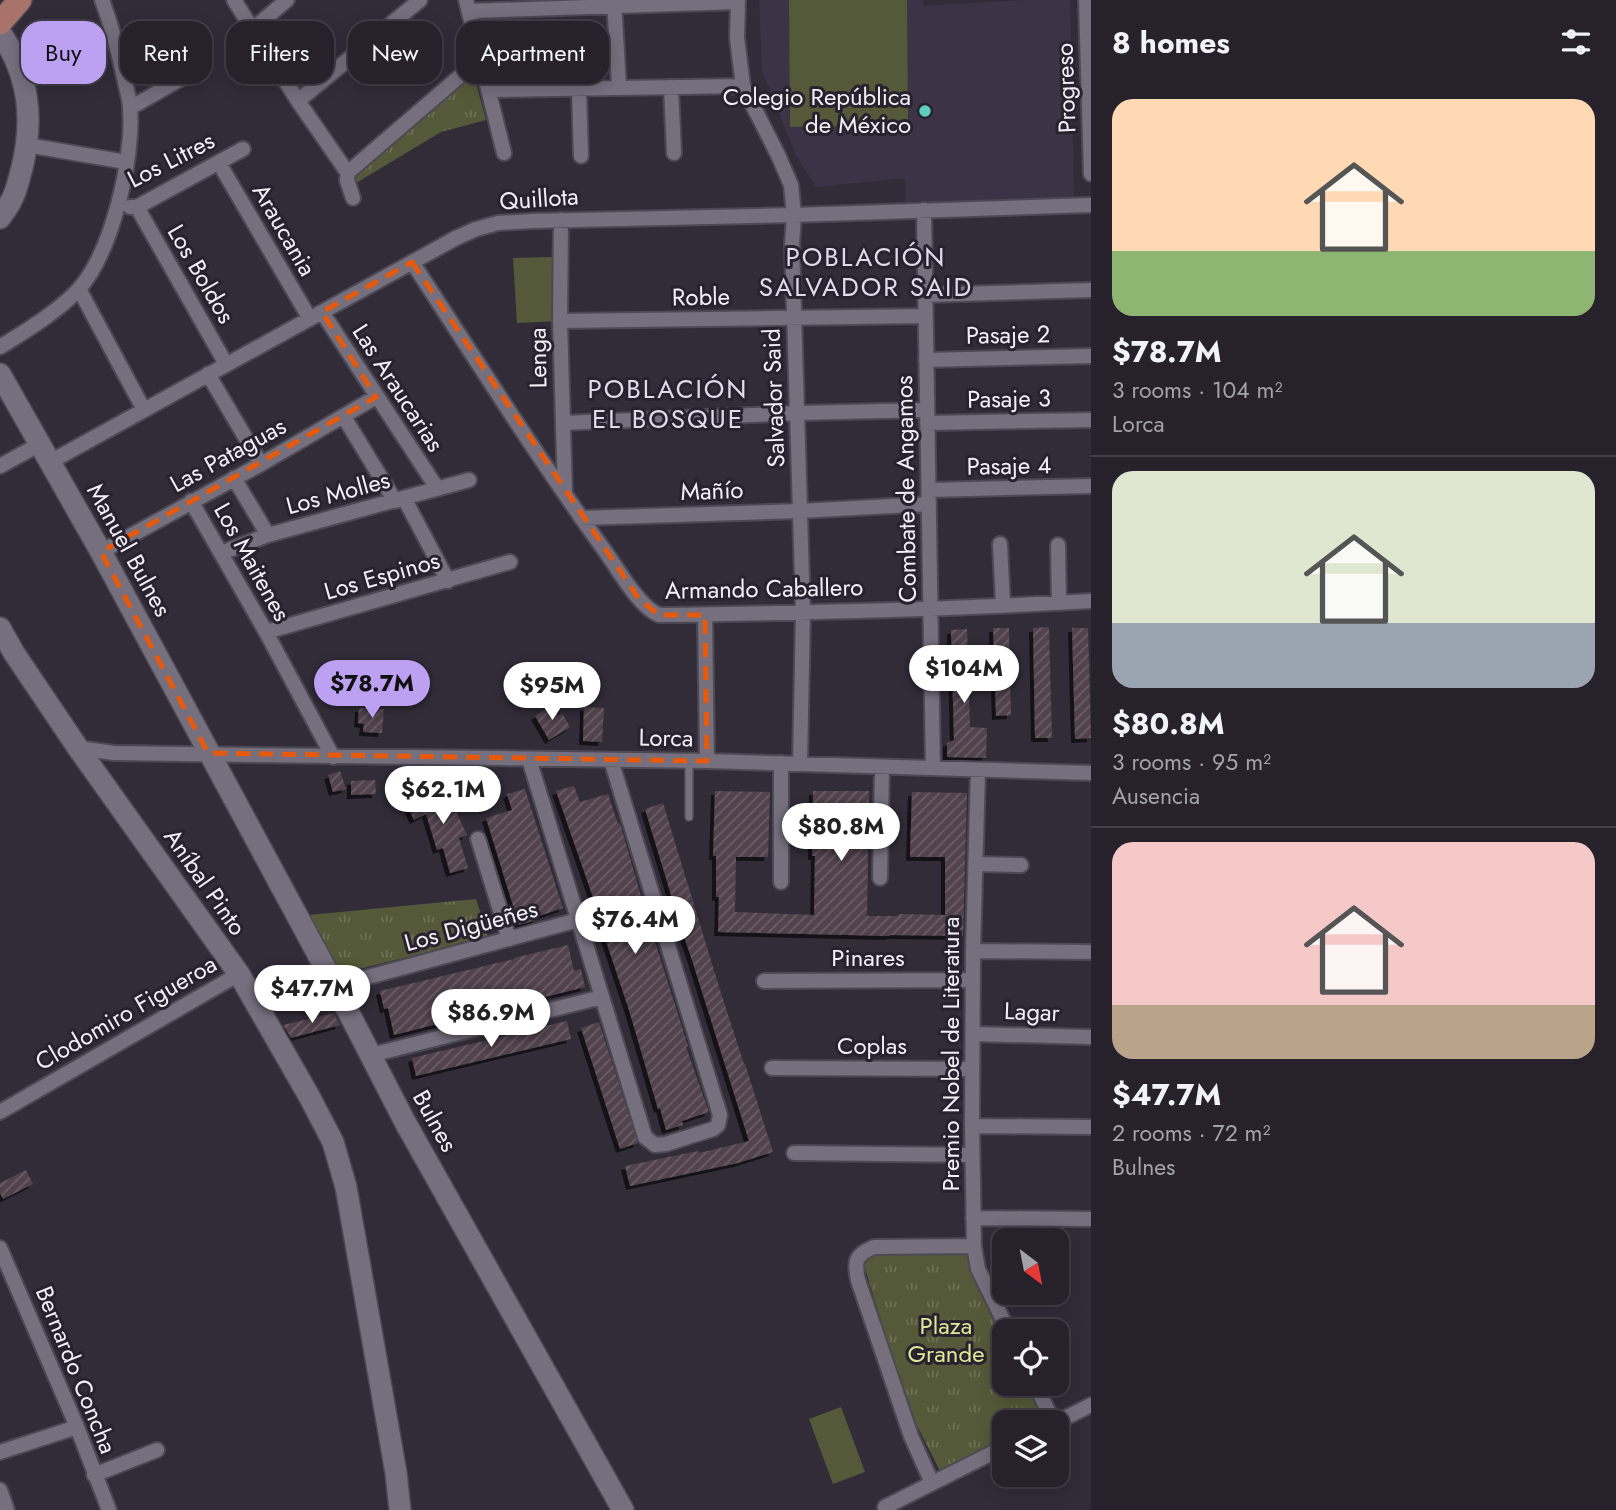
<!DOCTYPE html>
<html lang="en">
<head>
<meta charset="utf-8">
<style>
  :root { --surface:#26212b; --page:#322e37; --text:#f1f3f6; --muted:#a4a3a9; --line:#423e47; --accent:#bca0f2 }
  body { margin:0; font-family:Jost,sans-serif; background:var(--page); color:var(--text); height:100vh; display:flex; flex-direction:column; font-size:26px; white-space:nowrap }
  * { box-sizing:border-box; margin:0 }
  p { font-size:23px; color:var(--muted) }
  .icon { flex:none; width:38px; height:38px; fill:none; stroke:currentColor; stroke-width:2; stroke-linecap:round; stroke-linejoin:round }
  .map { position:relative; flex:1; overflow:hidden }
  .details { display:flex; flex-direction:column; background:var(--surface); width:525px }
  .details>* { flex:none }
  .banner { position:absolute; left:21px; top:21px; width:665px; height:63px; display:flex; gap:14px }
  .needle { width:46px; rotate:148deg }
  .controls { position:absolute; left:992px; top:1228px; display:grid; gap:14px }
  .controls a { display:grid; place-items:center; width:77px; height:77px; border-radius:14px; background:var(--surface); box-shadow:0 4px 18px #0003,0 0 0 2px var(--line); font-size:35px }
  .price { position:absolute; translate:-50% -60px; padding:0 16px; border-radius:24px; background:#fff; color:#222; font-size:23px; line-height:46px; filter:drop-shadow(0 2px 4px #0008) }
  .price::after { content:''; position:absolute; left:50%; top:42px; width:21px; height:16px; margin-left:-10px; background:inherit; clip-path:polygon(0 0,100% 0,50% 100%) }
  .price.current { background:var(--accent); color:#111 }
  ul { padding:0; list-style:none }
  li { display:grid; align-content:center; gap:14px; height:371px; padding:0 21px }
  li+li { border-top:2px solid var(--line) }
  li span { display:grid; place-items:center; height:217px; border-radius:21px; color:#555 }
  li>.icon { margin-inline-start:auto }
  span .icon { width:126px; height:126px; fill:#fffc; stroke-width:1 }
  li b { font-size:30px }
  h2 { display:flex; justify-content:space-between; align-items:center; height:84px; padding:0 21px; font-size:30px }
  .pill { padding:0 24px; border-radius:21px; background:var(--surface); box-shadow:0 4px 18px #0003,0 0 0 2px var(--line); font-size:24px; line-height:63px }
  .pill.current { background:var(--accent); color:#111 }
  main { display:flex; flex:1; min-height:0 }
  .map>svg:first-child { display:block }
  .built { fill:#3c3446 }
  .grass { fill:#545a39 }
  .park { fill:url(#park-tufts) }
  .building { fill:url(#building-hatch); filter:url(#shadow) }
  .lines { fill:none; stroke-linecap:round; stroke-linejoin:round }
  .lane-casing { stroke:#4d4954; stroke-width:10 }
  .street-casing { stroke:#4d4954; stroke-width:18 }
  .secondary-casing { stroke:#4d4954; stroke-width:24 }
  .primary-casing { stroke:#4d4954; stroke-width:26 }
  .lane { stroke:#756f7e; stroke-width:7 }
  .street { stroke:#756f7e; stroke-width:14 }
  .secondary { stroke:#756f7e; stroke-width:21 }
  .primary { stroke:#a7736a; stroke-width:23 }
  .marked { fill:none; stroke:#e8590c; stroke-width:5; stroke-dasharray:14 9; stroke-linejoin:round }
  .poi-dot { fill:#5ccebb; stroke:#28222e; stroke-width:2.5 }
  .labels { text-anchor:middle; stroke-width:6; stroke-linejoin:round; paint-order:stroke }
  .street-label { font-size:24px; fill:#f2eff7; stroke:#28222e }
  .poi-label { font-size:24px; fill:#f2eff7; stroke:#28222e; text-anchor:end }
  .park-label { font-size:24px; fill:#dbea97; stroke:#28222e }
  .neighbourhood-label { font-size:26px; letter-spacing:2px; fill:#e1daeb; stroke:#28222e }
</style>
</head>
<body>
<main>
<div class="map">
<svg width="1091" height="1510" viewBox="0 0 1091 1510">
  <defs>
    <pattern id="park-tufts" width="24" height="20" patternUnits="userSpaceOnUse" patternTransform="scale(1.75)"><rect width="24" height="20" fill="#545a39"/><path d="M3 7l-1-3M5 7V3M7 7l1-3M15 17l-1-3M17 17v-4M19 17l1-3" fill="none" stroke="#6d7256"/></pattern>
    <pattern id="building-hatch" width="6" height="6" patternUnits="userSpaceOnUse" patternTransform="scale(1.75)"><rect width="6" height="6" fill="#51434d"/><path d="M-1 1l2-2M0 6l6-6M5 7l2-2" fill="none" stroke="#6a5e67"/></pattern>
    <filter id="shadow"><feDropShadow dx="-4" dy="4" stdDeviation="0" flood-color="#0009"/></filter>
  </defs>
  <rect width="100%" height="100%" fill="#322c39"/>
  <path class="built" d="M759,0H923V6L1025,0H1070L1074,199L905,204V178L816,187L795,153L762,70Z"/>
  <path class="grass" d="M789,0H907L908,125L790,127Z
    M555,257L560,321L517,323L513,258Z
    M841,1407L865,1472L833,1484L809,1419Z"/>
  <path class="park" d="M473,72L486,120L441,132L356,183L352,175Z
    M476,899L488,937L347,972L340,970L336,966L309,915Z
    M873,1251L971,1255L1004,1332V1384H1029L1044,1418L1035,1423H1004V1438L940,1471L906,1404L864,1265Z"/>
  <path class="building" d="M1049,627L1052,738H1035L1033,628Z
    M993,628H1009L1011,715L996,716Z
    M1072,628H1088L1091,738L1075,739Z
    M967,629L970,727L987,728L986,758L947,757V743L954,740L951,630Z
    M552,705L558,716L562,713L570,727L549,740L535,716Z
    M584,707L604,708L602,742L583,741Z
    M359,708L384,709L382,733L363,732L364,724L358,723Z
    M340,771L346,789L333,792L328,775Z
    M491,774L496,793L474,797L470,779Z
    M375,780L376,794L351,795V781Z
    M574,786L580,802L608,794L618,824L620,823L645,910L688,1046L686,1047L709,1112L682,1121L683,1125L666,1130L660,1108L658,1109L629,1010L600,923H602L556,791Z
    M445,787L467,835L459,838L468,868L450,873L443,848L437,850L426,814L414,820L406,804Z
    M525,789L563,908L536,917L537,920L519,925L486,818L512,810L507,794Z
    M715,791L770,792L768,857H736L735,912L814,915L815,856H812L813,791H869L867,916H898L899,914L945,915V857H910L912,792L967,793L963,936L890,935V936L718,932L719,897H716V856H713Z
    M663,803L720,990L744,1064H745L773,1152L738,1163L630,1186L625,1166L698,1151L699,1153L749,1141L692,960L681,928L645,809Z
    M568,945L574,971L581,969L585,987L394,1035L388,1008L384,1009L380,991L514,959V958Z
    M334,1013L340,1025L291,1038L283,1025Z
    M567,1021L571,1039L416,1076L412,1058Z
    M599,1022L638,1143L620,1149L581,1028Z
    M26,1170L33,1184L3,1199L0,1193V1183Z"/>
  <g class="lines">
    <defs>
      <path id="lane" d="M689,817V761"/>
      <path id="street" d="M234,0L298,101L345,169L348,171L347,180L353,198
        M466,0L504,153
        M614,0L619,88
        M738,0L737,38L743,86L778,155L791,185L794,215L792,244L803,612L800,764
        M1086,0L1091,174
        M469,11L737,2
        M253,29L287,0
        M671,87L674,153
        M579,89L581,156
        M489,90L743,86
        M298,101L420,0
        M130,108L198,69
        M27,145L126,162
        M219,163L310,319
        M348,171L352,169L481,58
        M130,207H137L243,149
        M137,207L226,364
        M924,210L933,768
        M561,220L560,321L565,493
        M412,262C475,358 537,457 605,551C618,569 639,607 659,615C803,613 947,610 1091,601
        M79,289L144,410
        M925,295L1091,290
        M322,312L437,488
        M560,321L925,316
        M0,347C27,330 56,313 78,290C112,253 134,158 130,108C130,100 127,91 125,82C119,53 112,27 102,0
        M926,360L1091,356
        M208,374L261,464
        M344,417L395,501
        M563,423L797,413L927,410
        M927,423L1091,420
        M50,462L456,238L476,229L498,223L533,221L794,215L1091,205
        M0,466L40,444
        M234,478L268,535
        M929,490L1091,486
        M404,498L448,581
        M191,501L266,632L333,757
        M581,518L800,511L929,504
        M1000,544L1003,605
        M1058,545L1059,603
        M101,552L261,464L376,397
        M221,553L268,535L469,480
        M705,615L707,761
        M266,632L510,562
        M78,748L114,753L707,761L1091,773
        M529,759L645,1137L655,1145L666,1144L713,1129L718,1125L720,1115L611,760
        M781,763V882
        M978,770L973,951L972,1126L974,1246L978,1269L1009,1332
        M478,839L509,939
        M976,864L1021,865
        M880,878L882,767
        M973,951L1091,952
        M764,981L973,980
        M335,986L578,920
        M973,1034L1091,1037
        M371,1055L602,997
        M772,1068L972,1069
        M0,1112L239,974
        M972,1126L1091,1127
        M794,1153L972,1155
        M973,1218L1091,1219
        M0,1248L77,1427L109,1510
        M1035,1384L1054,1423
        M1055,1423L1091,1405
        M0,1452L77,1427
        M94,1475L157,1450
        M932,1483L911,1436L858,1280C854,1261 855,1255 874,1247L974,1246
        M0,1490L7,1510
        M885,1507L1004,1447"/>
      <path id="secondary" d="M0,32C29,75 34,118 22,168C19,178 17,190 12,199C9,206 4,212 0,218
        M0,374L101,552L335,986L405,1122L623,1510
        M0,628L14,653L78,748L239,974L309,1096L333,1142L346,1187L396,1473L400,1510"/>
      <path id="primary" d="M0,23L20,0"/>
    </defs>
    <use href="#lane" class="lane-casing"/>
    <use href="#street" class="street-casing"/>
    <use href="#secondary" class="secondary-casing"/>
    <use href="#primary" class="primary-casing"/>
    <use href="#lane" class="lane"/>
    <use href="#street" class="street"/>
    <use href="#secondary" class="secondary"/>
    <use href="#primary" class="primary"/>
  </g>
  <path class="marked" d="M412,262L639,599L659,615H705L707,761L208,753L101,552L376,397L322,312Z"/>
  <circle class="poi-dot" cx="925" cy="111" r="7"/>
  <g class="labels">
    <g class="street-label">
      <text transform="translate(1066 88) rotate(-92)" y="8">Progreso</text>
      <text transform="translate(171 160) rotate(-27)" y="8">Los Litres</text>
      <text transform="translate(539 199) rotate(-4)" y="8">Quillota</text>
      <text transform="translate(284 230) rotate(60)" y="8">Araucania</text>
      <text transform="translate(201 274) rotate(60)" y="8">Los Boldos</text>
      <text transform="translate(701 297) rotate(-1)" y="8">Roble</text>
      <text transform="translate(1008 335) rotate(-1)" y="8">Pasaje 2</text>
      <text transform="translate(538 358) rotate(-91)" y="8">Lenga</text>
      <text transform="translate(398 388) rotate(57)" y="8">Las Araucarias</text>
      <text transform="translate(774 398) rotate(-92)" y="8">Salvador Said</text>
      <text transform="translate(1009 399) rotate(-1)" y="8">Pasaje 3</text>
      <text transform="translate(228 455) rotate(-29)" y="8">Las Pataguas</text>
      <text transform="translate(1009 466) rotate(-1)" y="8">Pasaje 4</text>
      <text transform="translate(906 489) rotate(-91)" y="8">Combate de Angamos</text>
      <text transform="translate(712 491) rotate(-2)" y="8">Mañío</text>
      <text transform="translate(338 493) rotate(-15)" y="8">Los Molles</text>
      <text transform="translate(129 550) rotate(61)" y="8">Manuel Bulnes</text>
      <text transform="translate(252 562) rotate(61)" y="8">Los Maitenes</text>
      <text transform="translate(382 576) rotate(-16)" y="8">Los Espinos</text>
      <text transform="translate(764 589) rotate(-1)" y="8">Armando Caballero</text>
      <text transform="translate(666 738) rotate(1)" y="8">Lorca</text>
      <text transform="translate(205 882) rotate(55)" y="8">Aníbal Pinto</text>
      <text transform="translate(471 926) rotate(-15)" y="8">Los Digüeñes</text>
      <text x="868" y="966">Pinares</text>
      <text transform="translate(1032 1012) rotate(2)" y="8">Lagar</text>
      <text transform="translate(126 1013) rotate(-30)" y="8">Clodomiro Figueroa</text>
      <text x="872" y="1054">Coplas</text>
      <text transform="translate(951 1054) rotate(-90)" y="8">Premio Nobel de Literatura</text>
      <text transform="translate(435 1121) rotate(61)" y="8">Bulnes</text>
      <text transform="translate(76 1370) rotate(68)" y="8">Bernardo Concha</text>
    </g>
    <g class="poi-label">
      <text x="911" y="105">Colegio República<tspan x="911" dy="28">de México</tspan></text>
    </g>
    <g class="park-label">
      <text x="946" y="1334">Plaza<tspan x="946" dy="28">Grande</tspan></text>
    </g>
    <g class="neighbourhood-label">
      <text x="866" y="266">POBLACIÓN<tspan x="866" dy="30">SALVADOR SAID</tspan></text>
      <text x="668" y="398">POBLACIÓN<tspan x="668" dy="30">EL BOSQUE</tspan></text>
    </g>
  </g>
</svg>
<div class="controls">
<a><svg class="needle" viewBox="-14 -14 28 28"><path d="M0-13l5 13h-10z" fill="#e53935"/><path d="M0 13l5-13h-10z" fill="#a4a3a9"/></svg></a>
<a><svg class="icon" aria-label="locate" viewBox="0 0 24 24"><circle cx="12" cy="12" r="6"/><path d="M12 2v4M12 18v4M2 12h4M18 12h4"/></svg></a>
<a><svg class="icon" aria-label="layers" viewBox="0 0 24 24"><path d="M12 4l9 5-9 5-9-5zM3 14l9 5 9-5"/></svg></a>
</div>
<b class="price" style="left:964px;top:705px">$104M</b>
<b class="price current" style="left:372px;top:720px">$78.7M</b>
<b class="price" style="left:552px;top:722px">$95M</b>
<b class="price" style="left:443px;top:826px">$62.1M</b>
<b class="price" style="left:841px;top:863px">$80.8M</b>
<b class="price" style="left:635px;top:956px">$76.4M</b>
<b class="price" style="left:312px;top:1025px">$47.7M</b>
<b class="price" style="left:491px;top:1049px">$86.9M</b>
<div class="banner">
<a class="pill current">Buy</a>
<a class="pill">Rent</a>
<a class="pill">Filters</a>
<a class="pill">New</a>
<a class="pill">Apartment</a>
</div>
</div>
<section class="details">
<h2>8 homes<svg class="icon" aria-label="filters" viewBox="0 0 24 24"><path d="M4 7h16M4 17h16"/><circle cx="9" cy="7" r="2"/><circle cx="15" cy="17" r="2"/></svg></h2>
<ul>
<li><span style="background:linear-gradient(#ffd9b3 70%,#8fb573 0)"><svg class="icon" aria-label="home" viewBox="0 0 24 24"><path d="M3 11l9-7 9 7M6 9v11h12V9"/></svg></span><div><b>$78.7M</b><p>3 rooms · 104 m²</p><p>Lorca</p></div></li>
<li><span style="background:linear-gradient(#dfe7d0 70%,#9aa5b1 0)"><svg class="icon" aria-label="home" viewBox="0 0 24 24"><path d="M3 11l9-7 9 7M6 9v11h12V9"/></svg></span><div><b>$80.8M</b><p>3 rooms · 95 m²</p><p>Ausencia</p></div></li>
<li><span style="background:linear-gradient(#f6c9c9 75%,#b9a48a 0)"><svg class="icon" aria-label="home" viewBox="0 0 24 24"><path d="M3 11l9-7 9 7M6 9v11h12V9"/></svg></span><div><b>$47.7M</b><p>2 rooms · 72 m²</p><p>Bulnes</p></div></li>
</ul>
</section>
</main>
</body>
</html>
